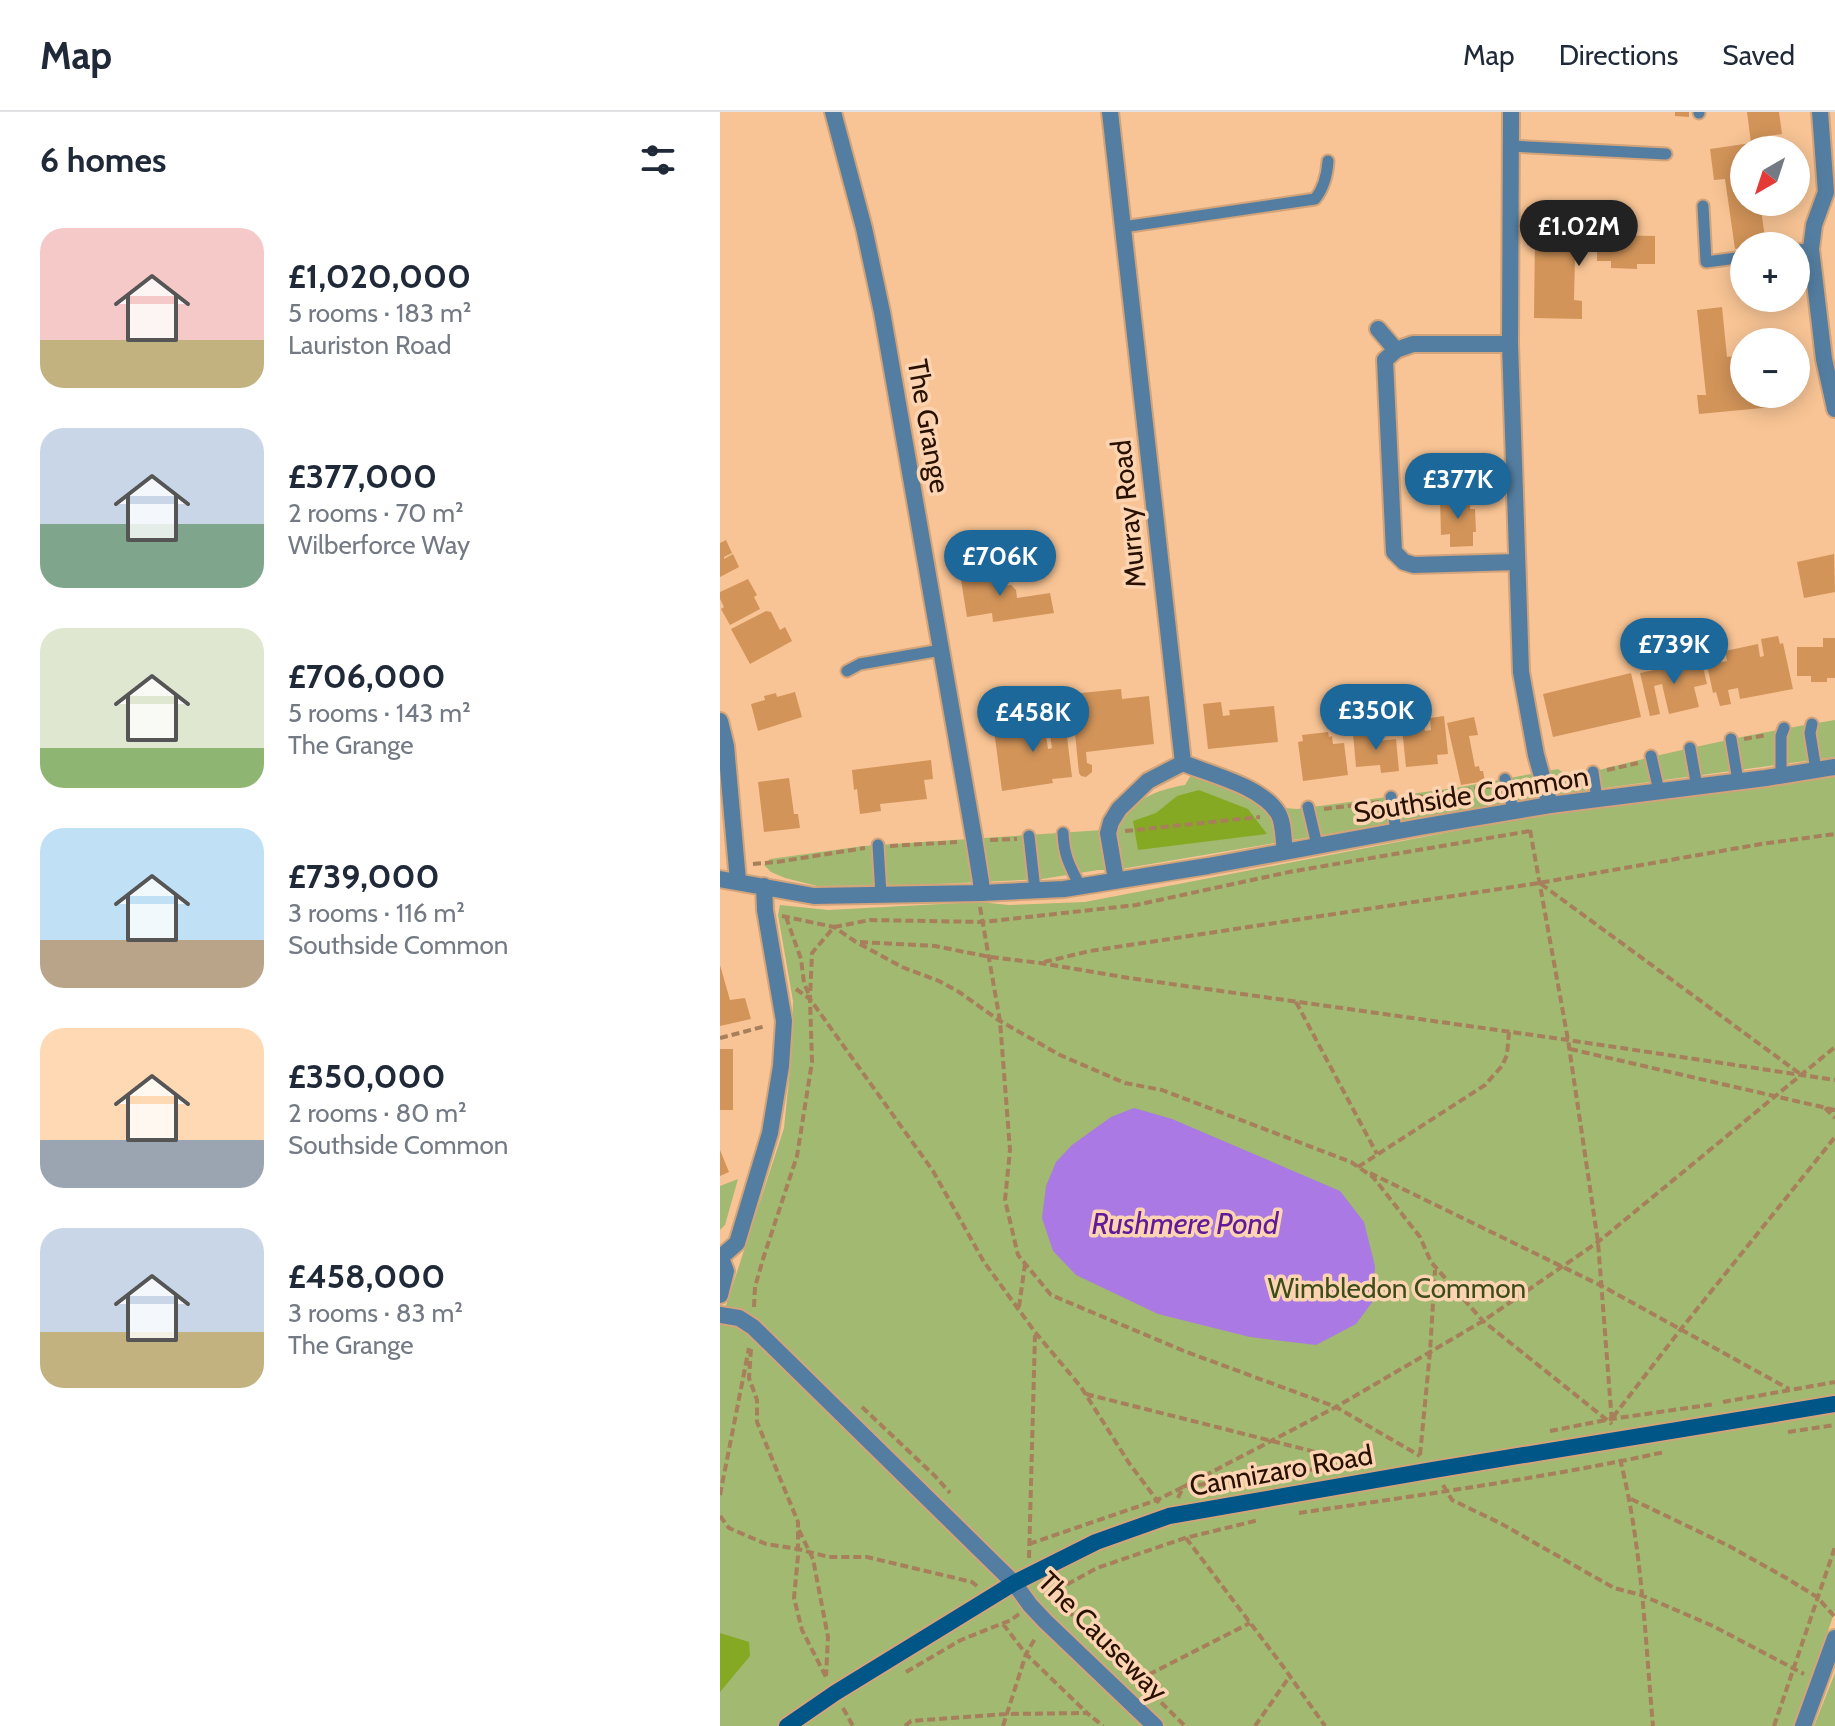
<!DOCTYPE html>
<html lang="en">
<head>
<meta charset="utf-8">
<style>
  :root { --surface:#fff; --page:#f6f6f7; --text:#1f2937; --muted:#747a83; --line:#e0e1e3; --accent:#1d689b }
  body { margin:0; font-family:Cabin,sans-serif; background:var(--page); color:var(--text); height:100vh; display:flex; flex-direction:column; font-size:30px; white-space:nowrap }
  * { box-sizing:border-box; margin:0 }
  p { font-size:26px; color:var(--muted) }
  .icon { flex:none; width:44px; height:44px; fill:none; stroke:currentColor; stroke-width:2; stroke-linecap:round; stroke-linejoin:round }
  .map { position:relative; flex:1; overflow:hidden }
  .details { display:flex; flex-direction:column; background:var(--surface); width:720px }
  .details>* { flex:none }
  .needle { width:52px; rotate:219deg }
  .controls { position:absolute; left:1010px; top:24px; display:grid; gap:16px }
  .controls a { display:grid; place-items:center; width:80px; height:80px; border-radius:50%; background:var(--surface); box-shadow:0 4px 20px #0003; font-size:40px }
  .price { position:absolute; translate:-50% -68px; padding:0 18px; border-radius:28px; background:var(--accent); color:#fff; font-size:26px; line-height:52px; filter:drop-shadow(0 2px 4px #0008) }
  .price::after { content:''; position:absolute; left:50%; top:48px; width:24px; height:18px; margin-left:-12px; background:inherit; clip-path:polygon(0 0,100% 0,50% 100%) }
  .price.current { background:#222; color:#fff }
  ul { padding:0; list-style:none }
  li { display:flex; align-items:center; gap:24px; height:200px; padding:0 40px }
  li span { display:grid; place-items:center; flex:none; width:224px; height:160px; border-radius:24px; color:#555 }
  li>.icon { margin-inline-start:auto }
  span .icon { width:96px; height:96px; fill:#fffc; stroke-width:1 }
  li b { font-size:34px }
  h2 { display:flex; justify-content:space-between; align-items:center; height:96px; padding:0 40px; font-size:34px }
  header { display:flex; align-items:center; gap:48px; box-sizing:border-box; height:112px; padding:0 40px; background:var(--surface); border-bottom:2px solid var(--line) }
  header strong { font-size:38px }
  nav { display:flex; gap:44px; margin-inline-start:auto; font-size:28px }
  main { display:flex; flex:1; min-height:0 }
  .map>svg:first-child { display:block }
  .green { fill:#a1b971 }
  .forest { fill:#86a923 }
  .water { fill:#aa79e3 }
  .building { fill:#d29459 }
  .lines { fill:none; stroke-linecap:round; stroke-linejoin:round }
  .service-casing { stroke:#d3a47a; stroke-width:15 }
  .minor-casing { stroke:#d3a47a; stroke-width:20 }
  .tertiary-casing { stroke:#d3a47a; stroke-width:20 }
  .secondary-casing { stroke:#d3a47a; stroke-width:20 }
  .path { stroke:#a77f5b; stroke-width:4; stroke-dasharray:8 4; stroke-linecap:butt }
  .service { stroke:#547ea1; stroke-width:11 }
  .minor { stroke:#547ea1; stroke-width:16 }
  .tertiary { stroke:#547ea1; stroke-width:16 }
  .secondary { stroke:#005687; stroke-width:16 }
  .labels { text-anchor:middle; stroke-width:7; stroke-linejoin:round; paint-order:stroke }
  .street-label { font-size:28px; fill:#281100; stroke:#fcd4b1 }
  .park-label { font-size:28px; fill:#3d4c1b; stroke:#fcd4b1 }
  .water-label { font-size:30px; font-style:italic; fill:#611a99; stroke:#fcd4b1 }
</style>
</head>
<body>
<header>
<strong>Map</strong>
<nav><a>Map</a><a>Directions</a><a>Saved</a></nav>
</header>
<main>
<section class="details">
<h2>6 homes<svg class="icon" aria-label="filters" viewBox="0 0 24 24"><path d="M4 7h16M4 17h16"/><circle cx="9" cy="7" r="2"/><circle cx="15" cy="17" r="2"/></svg></h2>
<ul>
<li><span style="background:linear-gradient(#f6c9c9 70%,#c2b280 0)"><svg class="icon" aria-label="home" viewBox="0 0 24 24"><path d="M3 11l9-7 9 7M6 9v11h12V9"/></svg></span><div><b>£1,020,000</b><p>5 rooms · 183 m²</p><p>Lauriston Road</p></div></li>
<li><span style="background:linear-gradient(#c9d6e8 60%,#7fa58c 0)"><svg class="icon" aria-label="home" viewBox="0 0 24 24"><path d="M3 11l9-7 9 7M6 9v11h12V9"/></svg></span><div><b>£377,000</b><p>2 rooms · 70 m²</p><p>Wilberforce Way</p></div></li>
<li><span style="background:linear-gradient(#dfe7d0 75%,#8fb573 0)"><svg class="icon" aria-label="home" viewBox="0 0 24 24"><path d="M3 11l9-7 9 7M6 9v11h12V9"/></svg></span><div><b>£706,000</b><p>5 rooms · 143 m²</p><p>The Grange</p></div></li>
<li><span style="background:linear-gradient(#bfe0f5 70%,#b9a48a 0)"><svg class="icon" aria-label="home" viewBox="0 0 24 24"><path d="M3 11l9-7 9 7M6 9v11h12V9"/></svg></span><div><b>£739,000</b><p>3 rooms · 116 m²</p><p>Southside Common</p></div></li>
<li><span style="background:linear-gradient(#ffd9b3 70%,#9aa5b1 0)"><svg class="icon" aria-label="home" viewBox="0 0 24 24"><path d="M3 11l9-7 9 7M6 9v11h12V9"/></svg></span><div><b>£350,000</b><p>2 rooms · 80 m²</p><p>Southside Common</p></div></li>
<li><span style="background:linear-gradient(#c9d6e8 65%,#c2b280 0)"><svg class="icon" aria-label="home" viewBox="0 0 24 24"><path d="M3 11l9-7 9 7M6 9v11h12V9"/></svg></span><div><b>£458,000</b><p>3 rooms · 83 m²</p><p>The Grange</p></div></li>
</ul>
</section>
<div class="map">
<svg width="1115" height="1614" viewBox="0 0 1115 1614">
  <rect width="100%" height="100%" fill="#f8c495"/>
  <path class="green" d="M1115,608V645L832,683L828,685L395,758H378L322,767L197,773L97,774L65,766L51,760L44,753L50,747L144,734L398,717C406,689 439,677 465,673L471,663L518,681L540,694L577,697L735,676L838,657L848,664H855C941,642 1027,622 1115,608Z
    M1115,664V1499L1074,1614H0V1212L64,1016L71,948L73,889L58,803L60,793L108,798L259,790L289,793L365,790L807,705Z
    M18,1067L5,1113L0,1118V1074Z
    M1115,1561V1614H1094Z"/>
  <path class="forest" d="M479,678L528,697L547,722L418,738L413,709L436,701L457,684Z
    M0,1521L29,1530L30,1544L0,1580Z"/>
  <path class="water" d="M414,996L452,1007L620,1079L644,1110L655,1154L653,1189L636,1212L596,1233L530,1225L438,1202L356,1163L333,1139L322,1106L326,1074L336,1050L352,1033L391,1005Z"/>
  <path class="building" d="M955,0H969V5L955,4Z
    M1027,0H1059L1062,22L1047,24L1049,33L1062,31L1063,38H1024V90H1040L1046,133L1024,134V136L1015,137L1005,67L994,68L990,37L1031,31Z
    M815,122L935,124V152H917V157L891,156V149H877V129H863V145H855L854,188L862,189V207L814,206Z
    M1002,195L1007,245L1024,243V282H1052L1053,295L979,302L977,283H986L977,198Z
    M750,386V397H755L756,420H753V434L730,435V422L721,423L720,387Z
    M6,428L12,441L4,445V447L13,442L19,455L0,465V431Z
    M1114,442L1115,480L1084,486L1077,450Z
    M280,455L283,474L291,473L296,478L297,486L330,481L334,501L273,510L272,501L247,505L240,462Z
    M28,467L37,483L34,485L40,497L10,513L1,497L4,495L0,487V480Z
    M46,499L51,500L60,518L65,515L72,529L30,552L11,517Z
    M1058,524L1060,532L1063,531L1073,577L1020,587L1018,576L1008,578L1011,592L1000,594L996,580L993,581L987,553L1007,549L1005,539L1038,532L1040,545L1044,544L1041,527Z
    M1103,526H1115V566H1107V570H1091V564H1077V535H1103Z
    M967,546L968,551L972,550L973,557L983,555L987,572L974,575L979,595L949,602L942,572L934,574L940,602L930,604L920,561L939,557L938,553Z
    M911,561L921,605L833,625L823,582Z
    M401,577L402,587L429,584L434,632L366,640L367,651L372,653V660L366,665L361,664L359,661L351,582Z
    M75,580L82,605L38,619L31,592L45,588L44,584L56,581L57,585Z
    M501,590L503,604L510,603L509,598L554,594L558,630L488,637L483,592Z
    M344,601L352,665L332,667L333,671L282,679L274,618L324,611L328,637L332,636L327,603Z
    M724,604L728,642L717,643L718,652L686,655L682,616L704,614L705,619L711,618L710,606Z
    M754,605L758,623L749,624L755,655L759,654L760,659H763L765,669L741,673L727,611Z
    M657,619L658,629L676,627L679,659L661,661L660,653L636,655L633,621Z
    M608,620L609,625L612,624L613,632L624,631L628,663L583,669L578,630L583,629L582,623Z
    M211,648L213,667L204,668L207,687L160,692L161,699L140,702L137,677L134,678L132,658Z
    M69,666L74,702H78L80,716L44,720L38,670Z
    M0,853L10,888L25,886L31,907L0,914Z
    M0,937H13V998H0Z
    M0,1038L9,1060L0,1064Z"/>
  <g class="lines">
    <defs>
      <path id="service" d="M979,1V0
        M791,34L946,42
        M983,94L986,150L1024,145
        M403,115L595,87C604,76 607,64 608,49
        M1076,138L1091,137
        M127,559L140,552L221,538
        M1092,612L1090,621L1096,658
        M1011,627L1018,669
        M970,636L977,675
        M931,644L939,679
        M873,660L877,687
        M1061,664V624L1064,616
        M785,667L794,700
        M671,685L676,719
        M588,695L597,733
        M343,721C344,745 350,754 360,774
        M309,724L315,778
        M158,733L161,783"/>
      <path id="minor" d="M113,0L144,116L162,200L254,726L261,770V781
        M390,0L463,651C492,663 541,674 558,701C564,711 563,727 565,739
        M791,0L790,232L801,560L816,643L830,693
        M1100,0L1106,80L1094,113L1091,137L1104,247L1115,297
        M658,217L676,238
        M790,232H693L676,238L665,248L674,440L684,450L694,453L797,450
        M0,609L6,634L18,769
        M396,768L388,721L391,710L399,697L428,669L463,651
        M0,1183L6,1159L1,1146
        M0,1203L19,1206L33,1215L294,1471L310,1493L325,1509L435,1614
        M1083,1614L1115,1526"/>
      <path id="tertiary" d="M0,767L94,784L261,781L344,777L488,754L700,715L830,693L1046,666L1115,655
        M0,1146L17,1131L50,1021L61,954L64,909L45,798L44,774"/>
      <path id="secondary" d="M67,1614L115,1581L294,1471L376,1430L449,1404L713,1358L1115,1292"/>
    </defs>
    <use href="#service" class="service-casing"/>
    <use href="#minor" class="minor-casing"/>
    <use href="#tertiary" class="tertiary-casing"/>
    <use href="#secondary" class="secondary-casing"/>
    <path class="path" d="M1024,627L1047,623
      M887,658L918,651
      M841,665L848,668L859,665
      M683,687L774,674
      M604,697L659,690
      M810,718L848,928L878,1130L892,1311
      M405,719L540,705
      M270,728L297,727
      M170,734L237,730
      M33,752L57,750L145,736
      M821,772L1079,961
      M260,795L280,909L290,1038L285,1088L298,1143L331,1183L464,1239L616,1295L700,1344
      M62,804L114,815L136,830L182,855L219,869L239,880L280,909L340,943L405,971L442,978L631,1050L653,1065L700,1125L711,1150L763,1209L892,1312
      M66,805L81,847L84,871L89,883
      M140,830L215,834L270,845L320,851L409,866L848,928L1115,968
      M324,850L370,839L819,771L1041,732L1115,722
      M76,877L90,887L213,1059L264,1150L315,1220L361,1275L409,1351L439,1391
      M576,890L657,1042
      M0,926L46,914
      M850,937L1115,998
      M1105,996L1115,1006
      M638,1055L765,973L782,954L787,943L789,920
      M650,1061L882,1174L1069,1277
      M34,1195L35,1175L43,1147L77,1044L92,950L90,887L92,841L114,815L150,808L263,810L416,793L569,760L810,719
      M299,1195L305,1152
      M31,1237L29,1266L37,1288V1310L78,1410V1444L74,1486L82,1518L107,1567
      M366,1282L639,1351
      M1003,1290L1115,1270
      M142,1295L215,1364L230,1381
      M893,1305L961,1217L1115,1025
      M830,1319L891,1307L995,1292
      M1068,1320L1115,1313
      M700,1343L710,1240L715,1158
      M900,1347C922,1433 925,1525 933,1614
      M723,1373L732,1388L780,1411L894,1476L921,1483L993,1514L1084,1562
      M0,1383L29,1236
      M458,1386L463,1375L616,1295L763,1209L878,1130L1115,935
      M911,1387L1009,1434L1068,1467L1097,1485L1115,1505
      M579,1401C701,1383 824,1366 945,1340
      M0,1404L9,1416L46,1432L78,1437L109,1445H147L252,1470L257,1474
      M79,1418L93,1447L108,1525L106,1564
      M466,1426L562,1553L605,1614
      M309,1432L437,1388L463,1375L632,1352
      M309,1446L315,1223
      M330,1481L465,1614
      M326,1484L377,1456L465,1426L539,1408
      M283,1512L306,1542L367,1601
      M186,1560L241,1528L291,1508L299,1502
      M418,1568L530,1511
      M123,1596L133,1614
      M185,1614L191,1609L286,1602L367,1601L383,1614
      M283,1614L306,1542L316,1525
      M535,1614L570,1564
      M1054,1614L1115,1435"/>
    <use href="#service" class="service"/>
    <use href="#minor" class="minor"/>
    <use href="#tertiary" class="tertiary"/>
    <use href="#secondary" class="secondary"/>
  </g>
  <g class="labels">
    <g class="street-label">
      <text transform="translate(209 314) rotate(80)" y="10">The Grange</text>
      <text transform="translate(408 402) rotate(-96)" y="10">Murray Road</text>
      <text transform="translate(751 682) rotate(-9)" y="10">Southside Common</text>
      <text transform="translate(561 1358) rotate(-10)" y="10">Cannizaro Road</text>
      <text transform="translate(383 1524) rotate(45)" y="10">The Causeway</text>
    </g>
    <g class="park-label">
      <text x="677" y="1186">Wimbledon Common</text>
    </g>
    <g class="water-label">
      <text x="465" y="1122">Rushmere Pond</text>
    </g>
  </g>
</svg>
<div class="controls">
<a><svg class="needle" viewBox="-14 -14 28 28"><path d="M0-13l5 13h-10z" fill="#e53935"/><path d="M0 13l5-13h-10z" fill="#747a83"/></svg></a>
<a>+</a>
<a>−</a>
</div>
<b class="price current" style="left:859px;top:156px">£1.02M</b>
<b class="price" style="left:738px;top:409px">£377K</b>
<b class="price" style="left:280px;top:486px">£706K</b>
<b class="price" style="left:954px;top:574px">£739K</b>
<b class="price" style="left:656px;top:640px">£350K</b>
<b class="price" style="left:313px;top:642px">£458K</b>
</div>
</main>
</body>
</html>
